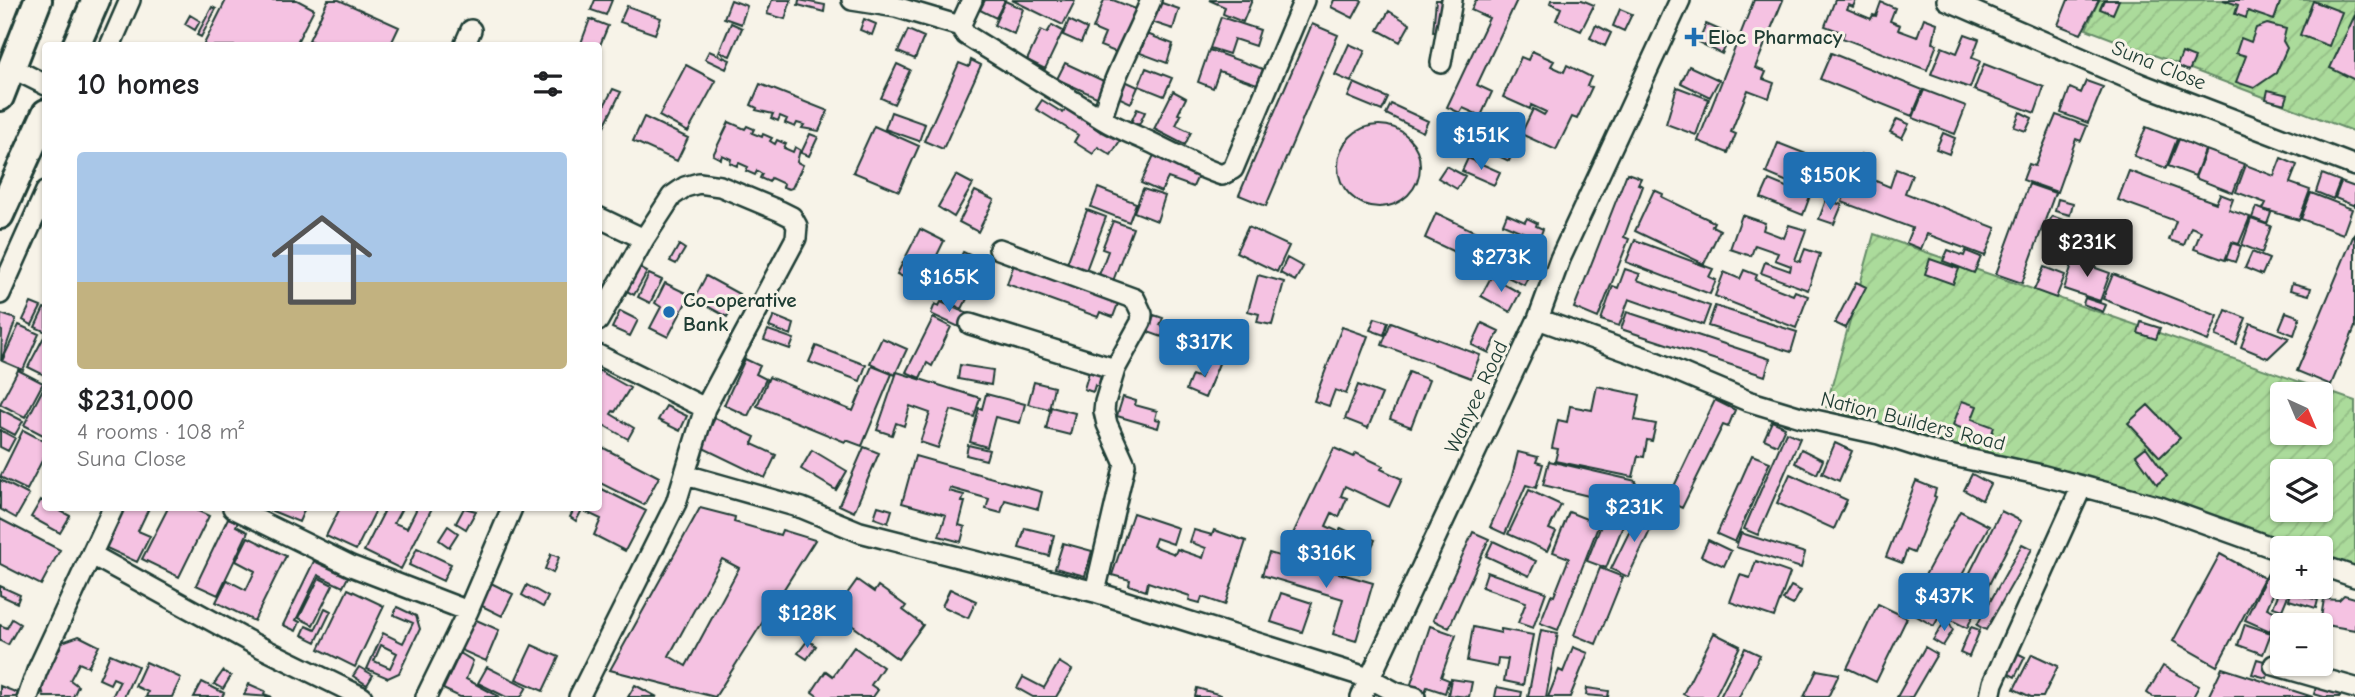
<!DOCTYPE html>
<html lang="en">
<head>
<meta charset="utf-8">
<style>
  :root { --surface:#fff; --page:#f6f6f6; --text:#202124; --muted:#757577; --accent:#1f6fb2 }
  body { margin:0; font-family:"Comic Neue",sans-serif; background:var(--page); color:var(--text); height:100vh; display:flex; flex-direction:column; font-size:26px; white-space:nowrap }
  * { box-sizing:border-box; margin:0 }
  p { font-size:23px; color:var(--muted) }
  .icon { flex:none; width:38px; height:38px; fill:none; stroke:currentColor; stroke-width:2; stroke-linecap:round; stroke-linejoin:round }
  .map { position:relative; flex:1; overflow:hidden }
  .details { position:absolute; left:42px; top:42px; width:560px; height:469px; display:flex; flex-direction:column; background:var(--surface); border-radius:7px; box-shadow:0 2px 5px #0004 }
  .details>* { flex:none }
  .needle { width:46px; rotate:136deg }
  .fabs { position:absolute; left:2270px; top:382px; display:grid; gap:14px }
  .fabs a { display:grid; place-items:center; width:63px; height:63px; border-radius:7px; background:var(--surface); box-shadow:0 2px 5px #0004; font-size:35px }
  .price { position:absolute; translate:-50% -60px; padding:0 16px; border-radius:7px; background:var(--accent); color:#fff; font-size:23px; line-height:46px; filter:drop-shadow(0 2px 4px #0008) }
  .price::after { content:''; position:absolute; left:50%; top:42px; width:21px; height:16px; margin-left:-10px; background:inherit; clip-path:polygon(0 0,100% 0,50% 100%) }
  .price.on { background:#222; color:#fff }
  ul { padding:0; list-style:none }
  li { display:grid; align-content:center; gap:14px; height:371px; padding:0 35px }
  li span { display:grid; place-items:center; height:217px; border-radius:7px; color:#555 }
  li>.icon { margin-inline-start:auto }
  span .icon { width:126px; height:126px; fill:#fffc; stroke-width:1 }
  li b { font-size:30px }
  h2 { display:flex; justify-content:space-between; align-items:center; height:84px; padding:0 35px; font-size:30px }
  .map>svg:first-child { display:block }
  .garden { fill:url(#garden-furrows); stroke:#658c68; stroke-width:2; fill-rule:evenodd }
  .building { fill:#f5c2e2; stroke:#1f3d34; stroke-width:2; fill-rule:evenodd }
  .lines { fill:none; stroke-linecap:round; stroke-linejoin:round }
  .street-casing { stroke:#1f3d34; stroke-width:24 }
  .secondary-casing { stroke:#1f3d34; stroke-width:32 }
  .street { stroke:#f7f3e8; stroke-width:19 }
  .secondary { stroke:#f7f3e8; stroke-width:26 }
  .poi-dot { fill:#1f6fb2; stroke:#f7f3e8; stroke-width:2.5 }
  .labels { text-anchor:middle; stroke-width:6; stroke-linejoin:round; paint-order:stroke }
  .poi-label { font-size:21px; font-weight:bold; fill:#1f3d34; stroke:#f7f3e8; text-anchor:start }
  .street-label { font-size:21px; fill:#1f3d34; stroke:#f7f3e8 }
</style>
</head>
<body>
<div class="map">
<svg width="2355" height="697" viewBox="0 0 2355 697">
  <defs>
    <pattern id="garden-furrows" width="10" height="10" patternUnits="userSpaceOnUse" patternTransform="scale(1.75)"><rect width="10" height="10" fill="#abdb9b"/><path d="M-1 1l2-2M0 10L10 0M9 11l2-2" fill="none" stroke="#93bd86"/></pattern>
  </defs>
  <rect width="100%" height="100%" fill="#f7f3e8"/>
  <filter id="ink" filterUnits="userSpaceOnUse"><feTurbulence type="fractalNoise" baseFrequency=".0143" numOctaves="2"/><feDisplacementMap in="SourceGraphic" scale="14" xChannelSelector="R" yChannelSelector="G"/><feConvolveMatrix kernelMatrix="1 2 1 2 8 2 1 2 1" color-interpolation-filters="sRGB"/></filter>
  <g filter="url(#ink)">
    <path class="garden" d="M2099,0H2355V132L2086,29Z
      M1874,234L2355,401V575L2321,564L2320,548H2282V552L1826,407ZM2282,394H2320V432H2282ZM2282,471H2320V509H2282Z"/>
    <path class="building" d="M226,0H297L314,9L295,46H203Z
      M328,0H339L399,27L390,46H320L309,40Z
      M595,0H612L606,15L591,10Z
      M731,0L747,6L741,24L724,18Z
      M772,0H791L785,19L767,14Z
      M799,0L825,5L824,12L798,5Z
      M985,0H1005L996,18L980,10Z
      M1012,0H1074L1075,1L1063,25Z
      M1104,0H1113L1136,9L1118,53L1100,46L1105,34L1093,29Z
      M1209,0H1252L1243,22L1223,14L1225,7Z
      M1334,0H1359L1362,1L1353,18L1331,7Z
      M1436,0H1444L1441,33L1433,32Z
      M1476,0H1517L1477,85L1492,92L1481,116L1463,108L1460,113L1447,107L1489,18L1471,10Z
      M1551,0H1582L1594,5L1581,31L1556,20L1561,8L1550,3Z
      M1754,0H1783L1755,68L1766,72L1763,79L1774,83L1769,98L1748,90L1731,132L1736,134L1728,153L1698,141Z
      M1835,0H1856L1853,7L1849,5L1847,9L1871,19L1873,15L1876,16L1881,2L1895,8L1890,21L1900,25L1898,30L1917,37L1924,18L1937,23L1933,43L1937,44L1927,70L1842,38L1844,33L1825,26Z
      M2068,0H2099L2081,34L2058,25Z
      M2104,0H2119L2113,14L2100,9Z
      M2223,0H2281L2274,20L2248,11L2246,18L2235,14L2238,5Z
      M1005,1L1023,9L1014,34L994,25Z
      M2313,1L2342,12L2329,46L2300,35Z
      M1159,2L1179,9L1173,29L1152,22Z
      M627,6L661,18L655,34L620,22Z
      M212,7L216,9L201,37L197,35Z
      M1620,9L1632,14L1624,31L1613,26Z
      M1389,11L1410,24L1400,42L1378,30Z
      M190,15L200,21L195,30L185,24Z
      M2355,15V80L2330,68Z
      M1221,17L1260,30L1255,46L1234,39L1229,54L1210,48Z
      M590,19L608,26L598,50V46H580Z
      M864,19L876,24L872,35L860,30Z
      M1069,20L1087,29L1081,43L1063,35Z
      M731,23L742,28L730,56L719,52Z
      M1312,24L1338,35L1266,206L1239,195Z
      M1706,24L1731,35L1722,54L1698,42Z
      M2267,24L2286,29L2283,41L2287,48L2276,73L2254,88L2236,82L2246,56L2236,53L2241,38L2251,42L2256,28Z
      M1052,25L1063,31L1045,69L1027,60L1041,30L1047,33Z
      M1596,25L1611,33L1605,46L1590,38Z
      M908,30L924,37L915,59L898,52Z
      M1147,34L1173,44L1167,63L1140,53Z
      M1965,34L1979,39L1972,58L1980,61L1970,88L1931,74L1942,47L1957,53Z
      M1349,44L1365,51L1351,82L1335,75Z
      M1209,50L1263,69L1257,84L1219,71L1213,88L1198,82Z
      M709,51L730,60L726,69L705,59Z
      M1532,51L1554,61L1551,66L1564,72L1567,65L1591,77L1587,86L1592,87L1577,119L1572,117L1556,150L1521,134L1533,109L1544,115L1546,112L1531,105L1530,109L1503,97L1521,57L1528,60Z
      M1831,53L1923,90L1912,116L1820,79Z
      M2182,53L2195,58L2189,71L2177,66Z
      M971,60L981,65L943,149L924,141L959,63L969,67Z
      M1065,63L1108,83L1101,99L1057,79Z
      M897,64L910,70L894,104L881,98Z
      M1984,64L2044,87L2035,113L1974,90Z
      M686,65L716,81L688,132L659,116Z
      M1689,66L1719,80L1710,97L1681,83Z
      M1146,68L1172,78L1164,96L1139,86Z
      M1125,81L1138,87L1131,103L1118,97Z
      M2086,81L2103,87L2088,123L2061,113L2070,88L2081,93Z
      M1354,83L1388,98L1382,111L1348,97Z
      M760,84L828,111L819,131L802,128L804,125L797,123L795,127L785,123L787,119L780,116L778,121L771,118L773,114L756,110L757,108L751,105Z
      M1677,87L1709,99L1696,135L1666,124Z
      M613,89L621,92L599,136L598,103L604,106Z
      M1924,90L1966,106L1955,134L1913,118Z
      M2268,90L2288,95L2285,104L2266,99Z
      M1173,91L1186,98L1178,114L1181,115L1176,125L1191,132L1185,145L1154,129Z
      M1042,100L1063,113L1067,108L1101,132L1104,128L1121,139L1111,155L1098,147L1093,154L1074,142L1078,135L1036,109Z
      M1391,104L1428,121L1423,132L1386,114Z
      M1137,109L1145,112L1139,125L1131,122Z
      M891,112L925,124L919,141L885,129Z
      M2020,112L2032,118L2026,131L2014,127Z
      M2056,115L2087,126L2081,141L2076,139L2057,192L2023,180L2029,164L2035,166Z
      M644,117L688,138L677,161L633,141Z
      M1897,119L1909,124L1902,138L1890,132Z
      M729,122L745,129L747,126L754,129L752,133L762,137L763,134L772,138L770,141L775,144L777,140L786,144L784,148L793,152L795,147L800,150L797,162L803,165L792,188L789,189L783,187L784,184L771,178L769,182L760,178L762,174L757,171L755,175L746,171L748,167L739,163L737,166L730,163L731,159L722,155L721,159L713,155Z
      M1493,124L1521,137L1509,161L1477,146L1482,136L1487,138Z
      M1338 166a41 41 0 1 1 82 0a41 41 0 1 1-82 0Z
      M874,126L919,146L899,191L853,172Z
      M2146,127L2177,139L2166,168L2134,156Z
      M1943,133L1955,138L1949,154L1936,149Z
      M810,134L818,137L809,156L801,153Z
      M2179,139L2205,150L2195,176L2168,166Z
      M1778,143L1832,164L1820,195L1807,189L1805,193L1810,196L1803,215L1761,198L1769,180L1793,190L1795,185L1766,173Z
      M2206,150L2244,164L2233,193L2195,178Z
      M1861,154L1873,159L1866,177L1890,187L1896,169L1912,175L1905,193L1996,228L1985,256L1927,234L1921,249L1906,243L1912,228L1842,202Z
      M1154,155L1198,176L1193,187L1168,178L1161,192L1141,183Z
      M1468,158L1500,172L1494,185L1462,171Z
      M2281,158L2297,165L2290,183L2310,190L2299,220L2263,209L2266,203L2236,192L2246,165L2274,176Z
      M1446,166L1465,176L1457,189L1438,178Z
      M2129,171L2216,203L2220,194L2233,199L2229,210L2250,217L2239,244L2232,242L2225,260L2194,249L2201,231L2191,227L2184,245L2169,240L2176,221L2118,200Z
      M1627,173L1641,178L1638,184L1643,186L1624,237L1629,239L1598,318L1574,308Z
      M2322,174L2340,181L2333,199L2316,192Z
      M956,175L973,184L954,217L938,207Z
      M2341,182L2355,187V206L2335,198Z
      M2029,184L2055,193L2022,283L1996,274Z
      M1098,188L1136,203L1129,222L1091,207Z
      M1143,189L1165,196L1157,221L1134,212Z
      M1654,190L1663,194L1662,197L1714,222L1712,226L1720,230L1704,264L1635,231Z
      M975,191L994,200L978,232L959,222Z
      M2311,193L2352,209L2343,234L2301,219Z
      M2058,199L2073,203L2070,215L2055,211Z
      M1826,200L1842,205L1834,224L1819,219Z
      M2256,207L2271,213L2267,224L2252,218Z
      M1087,210L1106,217L1085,273L1066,266Z
      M1436,213L1526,256L1520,268L1530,273L1524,285L1425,238Z
      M1507,214L1525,222L1527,218L1537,223L1536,226L1543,229L1539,239L1503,224Z
      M1742,215L1765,223L1763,230L1784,238L1789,225L1806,230L1795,260L1800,262L1805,249L1820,254L1808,290L1761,273L1765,262L1790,271L1791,266L1775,260L1778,253L1755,245L1751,256L1730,249Z
      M2052,216L2066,221L2061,232L2047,227Z
      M2251,219L2271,226L2262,253L2242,245Z
      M1113,221L1133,228L1113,281L1099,275L1108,251L1102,249Z
      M1248,227L1289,246L1277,272L1236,252Z
      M920,229L944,241L922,286L897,274Z
      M2355,232V327L2331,385L2297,371Z
      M1635,240L1713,269L1709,277L1716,280L1710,294L1626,262Z
      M2232,243L2241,246L2235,262L2226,259Z
      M679,245L685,249L676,264L670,261Z
      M1948,250L1964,256L1966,251L1981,257L1974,273L1943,261Z
      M963,252L985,262L962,309L941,299Z
      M2252,252L2269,259L2262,275L2245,268Z
      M2075,255L2094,261L2093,267L2110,273L2100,301L2064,289Z
      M1287,258L1303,267L1295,281L1280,273Z
      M1930,259L1959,269L1953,284L1925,274Z
      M1014,264L1119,301L1113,317L1100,312L1098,317L1007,284Z
      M634,265L647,272L634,295L621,288Z
      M2044,267L2065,275L2056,298L2034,290Z
      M1625,269L1640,274L1637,280L1710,306L1703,325L1629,299L1619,326L1601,320L1613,286L1618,288Z
      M1744,270L1757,275L1755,280L1793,295L1795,291L1808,296L1796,328L1715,296L1724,272L1740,279Z
      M649,274L662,280L650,303L638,297Z
      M2113,274L2218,316L2208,341L2103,299Z
      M1258,275L1284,282L1272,325L1257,322L1259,314L1248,311Z
      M706,276L739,294L727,317L694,299Z
      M1491,277L1520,293L1510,312L1481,296Z
      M1856,282L1866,287L1845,328L1835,323Z
      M665,283L690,295L668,337L650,328L661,307L655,303Z
      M2292,283L2311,288L2309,295L2290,290Z
      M2085,298L2106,305L2103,312L2083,304Z
      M941,302L966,313L959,327L931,314L935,304L939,306Z
      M31,303L41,307L32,325L23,320Z
      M1715,306L1797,332L1791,352L1708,326Z
      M44,308L46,309V332L35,327Z
      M2226,310L2246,318L2236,344L2216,336Z
      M620,311L638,320L630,336L612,328Z
      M1627,312L1770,359L1765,376L1621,329Z
      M2286,312L2300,317L2294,335L2279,329Z
      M1,314L16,319L1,361L2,331L0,330Z
      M1154,315L1163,318L1160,325L1165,327L1162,337L1148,332Z
      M774,316L794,324L791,335L769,327Z
      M933,318L951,327L932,366L927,363L920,378L906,372Z
      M1375,318L1388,322L1384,335L1370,330Z
      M1391,322L1480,355L1471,378L1382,345Z
      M2141,322L2160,328L2156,339L2138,333Z
      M1482,323L1499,331L1489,353L1472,345Z
      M2250,323L2289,338L2268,358L2241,347Z
      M19,325L39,334L23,370L2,361Z
      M1342,327L1368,336L1346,394L1335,390L1329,406L1314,401Z
      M768,330L794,339L790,349L764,340Z
      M45,335L46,336V376L28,367Z
      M882,338L907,349L895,375L870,363Z
      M816,346L866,365L860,381L809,362Z
      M1209,356L1220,361L1205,398L1186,390L1192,375L1200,378Z
      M745,359L760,366L756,374L766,379L748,416L724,405Z
      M960,365L993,370L991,385L958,379Z
      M872,366L892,374L862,446L846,440L845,442L757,406L769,377L853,411Z
      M18,370L43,383L25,417L0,404Z
      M598,370L630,388L615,412L613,411L611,414L634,428L628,439L598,422Z
      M897,372L980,398L974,417L951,410L938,448L920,442L930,413L910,406L904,426L896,423L892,435L877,430Z
      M1089,372L1101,375L1098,387L1095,385L1093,392L1084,389Z
      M1409,372L1429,380L1411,427L1390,419Z
      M1034,382L1054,387L1049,409L1028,404Z
      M1358,385L1382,394L1368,428L1345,419Z
      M1597,386L1640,395L1635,420L1656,424L1652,441L1647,440L1644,457L1638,456L1633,477L1555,461L1558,449L1552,448L1558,420L1567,422L1570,406L1592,410Z
      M44,387L46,431L43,435L24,425Z
      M986,394L1025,404L1020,423L995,417L987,447L970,442L979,408L982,409Z
      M1123,397L1136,401L1135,405L1157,411L1155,419L1160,420L1158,428L1117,416Z
      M1715,400L1735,410L1728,427L1723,425L1682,508L1667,501Z
      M1962,401L1977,406L1972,419L1994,427L1990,439L1953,425Z
      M2148,405L2180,438L2160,457L2128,423Z
      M666,406L687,416L680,431L658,420Z
      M1051,407L1075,413L1070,435L1046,429Z
      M0,409L23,421L15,435L0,427Z
      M715,418L755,437L752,444L776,455L765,478L701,447Z
      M1772,421L1785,427L1777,445L1764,439Z
      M0,430L15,438L8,451L0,447Z
      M23,430L46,442V453L27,490L0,477Z
      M1786,432L1800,438L1758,535L1744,529Z
      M1835,443L1852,451L1839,481L1822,473Z
      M598,445L659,477L644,505L598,482Z
      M968,445L989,450L986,460L966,455Z
      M864,447L879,453L854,512L839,505Z
      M2146,447L2167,476L2157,484L2136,455Z
      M1334,448L1354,457L1356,453L1383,466L1381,469L1402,479L1389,507L1345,486L1341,496L1347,498L1339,517L1332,513L1326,526L1339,532L1341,528L1360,537L1361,534L1375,540L1359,573L1290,540Z
      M1801,449L1823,460L1817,474L1795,463Z
      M812,450L847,471L836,490L801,469Z
      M1518,452L1538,457L1536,462L1543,464L1536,488L1526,485L1505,534L1490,527L1511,480Z
      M1752,455L1770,462L1735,542L1717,534Z
      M915,456L1042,492L1038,509L1005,500L1001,513L986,509L989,499L950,488L949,491L964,495L962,502H965L959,525L965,527L961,542L939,536L946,515L902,503Z
      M1549,461L1636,481L1630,506L1543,485Z
      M1790,474L1847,500L1834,529L1777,503Z
      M1972,474L1990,484L1982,500L1964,490Z
      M0,480L29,495L16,518L0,509Z
      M1916,481L1936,489L1934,496L1936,497L1914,553L1907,550L1902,563L1886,557Z
      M598,487L646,511L625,551L594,535L601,519L582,510L576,521L570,517L575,508H598Z
      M1529,490L1561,505L1549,529L1556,532L1547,551L1508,534Z
      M41,500L46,503V508H55L70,516L60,533L31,517Z
      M878,506L892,510L888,523L874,518Z
      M118,508H149L138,531L150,536L137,562L100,545Z
      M168,508H192L209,516L179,577L142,559Z
      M265,508H305L299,522Z
      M340,508H377L356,550L326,536Z
      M386,508H402L394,523L407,528L417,508H432L401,569L364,551Z
      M464,508L476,511L466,529L456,523Z
      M700,508L735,517L734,522L780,535L782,530L815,540L715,697L610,670ZM722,559L739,568L686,666L669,656Z
      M1640,510L1656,518L1628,577L1611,569Z
      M1960,511L1989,526L1934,626L1906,610Z
      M2001,511L2021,521L1967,628L1947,618Z
      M1569,512L1599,524L1558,630L1540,623L1551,595L1554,596L1569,558L1553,552Z
      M1133,513L1178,528L1173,544L1156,538L1153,546L1175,554L1177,549L1203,558L1206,548L1190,542L1194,530L1212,535L1214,530L1246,541L1225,605L1202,597L1200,603L1189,600L1190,596L1148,582L1146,591L1129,585L1130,580L1112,575Z
      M228,518L238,522L236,526L248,532L218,595L196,585Z
      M1604,518L1623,526L1606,568L1587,561Z
      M0,519L60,550L41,585L0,564Z
      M448,526L458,533L449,547L439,540Z
      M1025,528L1054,535L1049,556L1019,548Z
      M1473,532L1489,539L1449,628L1433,620Z
      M1741,533L1805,553L1801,568L1736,547Z
      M248,537L286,556L254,621L216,602L227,580L246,590L255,571L236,561Z
      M1708,540L1731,551L1724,566L1701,556Z
      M1493,541L1536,561L1529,576L1486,556Z
      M1063,543L1092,551L1085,576L1055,568Z
      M2022,544L2032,549L1986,630L1977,625Z
      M417,548L451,564L443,581L409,565Z
      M1269,553L1373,583L1356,641L1333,634L1343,599L1262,575Z
      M551,554L559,557L553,573L545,569Z
      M2220,554L2264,578L2217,666L2173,641Z
      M314,561L348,577L343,587L318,575L296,620L300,622L296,631L283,625Z
      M1756,561L1790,573L1774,617L1730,602L1740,575L1750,578Z
      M1600,568L1623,577L1596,644L1574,635Z
      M1487,572L1546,592L1533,628L1518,623L1526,602L1482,587Z
      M2268,573L2280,578L2267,608L2278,613L2270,631L2245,620Z
      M319,578L333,585L313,625L299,618Z
      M857,580L874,592L878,586L906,606L903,610L923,625L898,659L834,612Z
      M491,583L513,594L502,616L480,605Z
      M527,585L548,597L543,607L522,595Z
      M2282,585L2292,586L2282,610L2273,607Z
      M0,586L20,595L17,603L0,595Z
      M1791,586L1801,591L1793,605L1783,600Z
      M2296,586H2320L2322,587L2319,595L2295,590Z
      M348,589L384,606L355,667L319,649Z
      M950,589L976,601L968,618L942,606Z
      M1281,593L1312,603L1302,632L1271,622Z
      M2291,593L2318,600L2316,608L2289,600Z
      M2344,595L2355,598V630L2320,624L2324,599L2339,600Z
      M1878,604L1907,618L1876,682L1847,668Z
      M397,607L416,616L420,629L399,673L388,678L367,669L383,633L403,643L413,623L394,615ZM381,645L397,653L390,668L374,661Z
      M325,608L331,611L316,642L302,635L306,626L315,630Z
      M824,612L833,617L825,629L817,624Z
      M1947,618L1953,630L1943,646L1933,640Z
      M12,619L20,624L8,645L0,641V625L7,628Z
      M474,619L499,630L486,661L461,650Z
      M2245,624L2271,633L2263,654L2238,645Z
      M1430,626L1456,635L1441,677L1449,680L1445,693L1427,687L1425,692L1410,687Z
      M1473,627L1501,633V629L1533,635L1523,685L1504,681L1508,659L1498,658L1497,667L1467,661Z
      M1971,627L1980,630L1969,657L1960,653Z
      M1541,630L1558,633L1546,697H1528Z
      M1714,633L1740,646L1715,697H1689L1683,694Z
      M79,636L99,646L88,667L79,663L70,680L78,686L73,697H44L41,684L56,650L62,642Z
      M808,640L816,646L807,659L798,653Z
      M532,645L559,657L543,691L516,679Z
      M854,647L883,667L871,685L878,690L873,697H819L812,692L826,671L833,676Z
      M1573,647L1588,653L1570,697H1548L1559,670L1563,672Z
      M1925,647L1937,654L1912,697H1897Z
      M1745,648L1760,655L1739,697H1720Z
      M2015,652L2025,657L2015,677L2005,672Z
      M460,653L473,661L466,679L500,697H460L443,689Z
      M110,654L138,666L124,697H112L120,681L113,678L110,684L99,679Z
      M2032,654L2058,666L2043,697H2031L2014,689Z
      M2257,659L2271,663L2267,678L2252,674Z
      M146,662L181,678L172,697H146L148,692L135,686Z
      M1059,662L1072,670L1056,697H1033L1017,688L1023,677L1044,688Z
      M2163,666L2199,686L2193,697H2153L2147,693Z
      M359,667L373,675L367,685L353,676Z
      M487,667L527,687L521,697H506L478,683Z
      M2222,668L2313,697H2216L2209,695Z
      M1817,670L1839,674L1828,697H1804Z
      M223,671L231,676L223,689L214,684Z
      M1451,679L1472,682L1469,697L1448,695Z
      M2318,680L2343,687L2340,697H2324L2314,694Z
      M202,682L224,693L222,697H194Z
      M249,684L265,691L264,694L272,697L244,695Z
      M635,685L657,697H628Z
      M0,686L18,693L16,697H0Z
      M1497,687L1522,692L1521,697H1495Z
      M1197,688L1221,695V697H1195Z
      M1587,688L1609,691L1608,697L1586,695Z"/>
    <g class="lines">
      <defs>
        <path id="street" d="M852,0L896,7L960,26L972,0
          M1151,0C1135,39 1112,78 1102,119C1118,129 1135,135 1152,143C1175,154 1197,167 1222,175L1233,169L1304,0
          M1947,0L2141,84L2355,166
          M960,26L966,35L1102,119
          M110,46L130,0
          M464,46L471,30
          M1441,63L1452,0
          M12,68L46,85
          M598,217L644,239
          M999,249L1135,299L1142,314L1141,322L1115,369L1105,402L1104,411L1107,424L1125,464L1095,592
          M0,294L46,191
          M1538,319L1646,358L1748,401L1801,417L1879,434L1935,452L2037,474L2160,507L2282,551
          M970,324L1115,369
          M598,355L705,408
          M686,475L802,508L860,532L1095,592L1369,678L1397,693L1415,697
          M233,508L351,566L468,611
          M92,555L254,644L362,697
          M2320,565L2355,577
          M2274,665L2355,688
          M28,697L37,671L113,508
          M426,697L468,611L512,508
          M579,697L676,503L705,408L796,238L797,226L792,217L780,211L720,186L699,183L685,187L672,196L644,239L598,321
          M1361,697L1538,319L1560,259L1680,0
          M1990,697L1993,683L2082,486"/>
        <path id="secondary" d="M76,46L96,0
          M0,97L38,0
          M0,215L46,113"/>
      </defs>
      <use href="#street" class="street-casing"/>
      <use href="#secondary" class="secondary-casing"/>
      <use href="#street" class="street"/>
      <use href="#secondary" class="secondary"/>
    </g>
  </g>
  <g class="poi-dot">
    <path d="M1690.5 26.5h7v7h7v7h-7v7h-7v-7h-7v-7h7z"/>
    <circle cx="669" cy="312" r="7"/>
  </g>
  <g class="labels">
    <g class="poi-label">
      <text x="1708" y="44">Eloc Pharmacy</text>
      <text x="683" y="307">Co-operative<tspan x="683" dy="24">Bank</tspan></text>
    </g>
    <g class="street-label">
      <text transform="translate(2159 65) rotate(22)" y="7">Suna Close</text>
      <text transform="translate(1476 397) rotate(-65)" y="7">Wanyee Road</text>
      <text transform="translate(1913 421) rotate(14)" y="7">Nation Builders Road</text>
    </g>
  </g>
</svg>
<div class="fabs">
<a><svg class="needle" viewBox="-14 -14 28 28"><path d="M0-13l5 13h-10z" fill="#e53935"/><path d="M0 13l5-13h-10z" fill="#757577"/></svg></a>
<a><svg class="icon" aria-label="layers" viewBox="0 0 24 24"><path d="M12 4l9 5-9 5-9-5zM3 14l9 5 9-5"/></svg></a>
<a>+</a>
<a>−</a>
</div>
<b class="price" style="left:1481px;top:172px">$151K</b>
<b class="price" style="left:1830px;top:212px">$150K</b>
<b class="price on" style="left:2087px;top:279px">$231K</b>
<b class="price" style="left:1501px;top:294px">$273K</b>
<b class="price" style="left:949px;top:314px">$165K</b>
<b class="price" style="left:1204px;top:379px">$317K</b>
<b class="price" style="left:1634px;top:544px">$231K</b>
<b class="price" style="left:1326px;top:590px">$316K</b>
<b class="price" style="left:1944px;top:633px">$437K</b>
<b class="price" style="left:807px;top:650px">$128K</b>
<section class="details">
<h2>10 homes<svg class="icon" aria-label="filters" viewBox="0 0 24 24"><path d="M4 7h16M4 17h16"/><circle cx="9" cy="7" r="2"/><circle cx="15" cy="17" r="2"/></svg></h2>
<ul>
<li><span style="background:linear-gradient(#a9c7e8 60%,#c2b280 0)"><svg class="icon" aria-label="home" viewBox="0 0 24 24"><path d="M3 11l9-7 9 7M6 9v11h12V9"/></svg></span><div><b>$231,000</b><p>4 rooms · 108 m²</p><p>Suna Close</p></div></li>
</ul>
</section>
</div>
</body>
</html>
